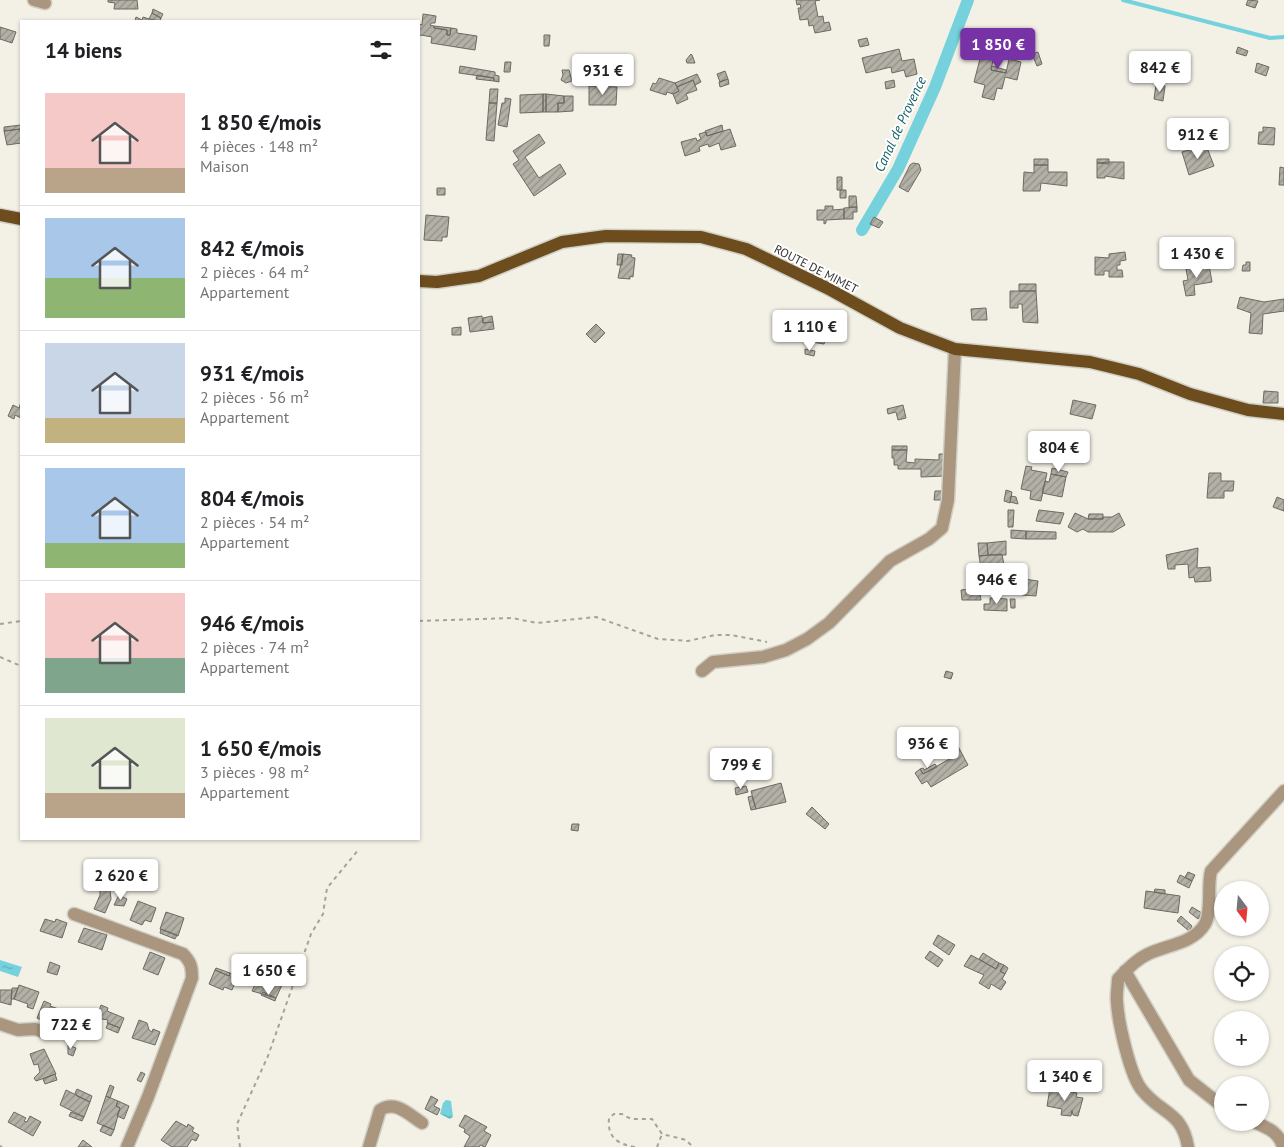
<!DOCTYPE html>
<html lang="fr">
<head>
<meta charset="utf-8">
<style>
  :root { --surface:#fff; --page:#f2f2f2; --text:#202124; --muted:#757577; --line:#e0e0e0; --accent:#7732a5 }
  body { margin:0; font-family:"PT Sans",sans-serif; background:var(--page); color:var(--text); height:100vh; display:flex; flex-direction:column; font-size:19px; white-space:nowrap }
  * { box-sizing:border-box; margin:0 }
  p { font-size:16px; color:var(--muted) }
  .icon { flex:none; width:28px; height:28px; fill:none; stroke:currentColor; stroke-width:2; stroke-linecap:round; stroke-linejoin:round }
  .map { position:relative; flex:1; overflow:hidden }
  .drawer { position:absolute; left:20px; top:20px; width:400px; height:820px; display:flex; flex-direction:column; background:var(--surface); border-radius:0px; box-shadow:0 1px 4px #0004 }
  .drawer>* { flex:none }
  .needle { width:32px; rotate:164deg }
  .buttons { position:absolute; left:1214px; top:881px; display:grid; gap:10px }
  .buttons a { display:grid; place-items:center; width:55px; height:55px; border-radius:50%; background:var(--surface); box-shadow:0 1px 4px #0004; font-size:25px }
  .price { position:absolute; translate:-50% -42px; padding:0 11px; border-radius:5px; background:#fff; color:#222; font-size:16px; line-height:32px; filter:drop-shadow(0 1px 2px #0008) }
  .price::after { content:''; position:absolute; left:50%; top:30px; width:15px; height:11px; margin-left:-8px; background:inherit; clip-path:polygon(0 0,100% 0,50% 100%) }
  .price.active { background:var(--accent); color:#fff }
  ul { padding:0; list-style:none }
  li { display:flex; align-items:center; gap:15px; height:125px; padding:0 25px }
  li+li { border-top:1px solid var(--line) }
  li span { display:grid; place-items:center; flex:none; width:140px; height:100px; border-radius:0px; color:#555 }
  li>.icon { margin-inline-start:auto }
  span .icon { width:60px; height:60px; fill:#fffc; stroke-width:1 }
  li b { font-size:21px }
  h2 { display:flex; justify-content:space-between; align-items:center; height:60px; padding:0 25px; font-size:21px }
  .map>svg:first-child { display:block }
  .water { fill:url(#water-ripples) }
  .lines { fill:none; stroke-linecap:round; stroke-linejoin:round }
  .stream { stroke:#75d2dc; stroke-width:4 }
  .canal { stroke:#75d2dc; stroke-width:12 }
  .building { fill:url(#building-hatch); stroke:#6c6a61 }
  .minor-casing { stroke:#d0cfc5; stroke-width:15 }
  .major-casing { stroke:#d0cfc5; stroke-width:15 }
  .path { stroke:#a4a29a; stroke-width:2; stroke-dasharray:4 4; stroke-linecap:butt }
  .minor { stroke:#aa967f; stroke-width:12 }
  .major { stroke:#6d4c1e; stroke-width:12 }
  .labels { text-anchor:middle; stroke-width:4; stroke-linejoin:round; paint-order:stroke }
  .street-label { font-size:12px; fill:#33322e; stroke:#fff }
  .water-label { font-size:14px; font-style:italic; fill:#136269; stroke:#fff }
</style>
</head>
<body>
<div class="map">
<svg width="1284" height="1147" viewBox="0 0 1284 1147">
  <defs>
    <pattern id="water-ripples" width="26" height="14" patternUnits="userSpaceOnUse" patternTransform="scale(1.25)"><rect width="26" height="14" fill="#75d2dc"/><path d="M2 4q2-2 4 0t4 0M15 11q2-2 4 0t4 0" fill="none" stroke="#61abb3"/></pattern>
    <pattern id="building-hatch" width="6" height="6" patternUnits="userSpaceOnUse" patternTransform="scale(1.25)"><rect width="6" height="6" fill="#b3b1a7"/><path d="M-1 1l2-2M0 6l6-6M5 7l2-2" fill="none" stroke="#929188"/></pattern>
  </defs>
  <rect width="100%" height="100%" fill="#f3f1e6"/>
  <path class="water" d="M0,960L22,967L18,977L0,971Z
    M446,1100L451,1101L453,1117L450,1119L440,1114L443,1103Z"/>
  <g class="lines">
    <path class="stream" d="M1123,0L1270,38L1284,37"/>
    <path class="canal" d="M862,230L898,169L935,87L968,0"/>
  </g>
  <path class="building" d="M108,0H137L138,9H114L115,3L108,2Z
    M796,0H820L815,1L818,17L823,16L824,23L829,22L831,30L815,33L813,25L809,26L808,19L800,20L798,8H801L800,4L797,5Z
    M1248,0L1258,1L1255,8L1246,5Z
    M153,9L163,14L161,18L152,13Z
    M152,13L161,18L160,21L149,19Z
    M423,14L436,16L435,23H431L430,25L434,26V28L447,30V35H450L451,28L457,29V33L477,36L475,50L431,43L432,37L421,35L419,37V24L422,25Z
    M136,17L142,20L143,17L149,19L148,21H135Z
    M434,26L451,28L450,35H447V30L434,28Z
    M0,27L16,32L12,43L0,39Z
    M544,35H550L549,46H544Z
    M867,38L869,45L860,47L858,40Z
    M1238,47L1248,51L1246,56L1236,53Z
    M899,49L902,61L914,59L917,74L906,77L904,70L892,73L891,67L866,73L862,58Z
    M982,51L994,55L991,70L1006,73L1009,59L1021,62L1017,80L1005,77L1002,89L997,88L994,100L982,97L985,85L974,82Z
    M1038,52L1042,64L1037,66L1032,54Z
    M691,54L692,55L695,63H687L686,60Z
    M1166,54L1171,55L1170,62L1164,61Z
    M505,62H511L510,72H504Z
    M1257,63L1269,67L1266,76L1255,72Z
    M460,66L495,72V75L499,76V82L494,81V78L459,73Z
    M992,66L1006,70V73L991,70Z
    M562,70H569L572,81L566,83L561,80L563,75Z
    M725,71L728,79L720,82L717,74Z
    M697,74L701,82L695,85L693,80L677,87L675,83Z
    M477,75L494,78V81L476,79Z
    M659,78L675,83L679,91L673,94L667,92L666,95L650,90L653,83L656,84Z
    M728,79L729,84L720,87L719,82Z
    M693,80L697,90L686,94L688,99L677,104L673,94L679,91L677,87Z
    M894,80L895,87L886,89L885,82Z
    M1156,85L1165,86L1163,101L1154,99Z
    M589,86L617,87L616,105H589Z
    M490,89H498L497,103H489Z
    M543,94V112L520,113V95Z
    M543,94H546V112H543Z
    M546,94L564,96V103H558V112H546Z
    M564,96H573V111L558,112V103H564Z
    M505,98L511,99L507,127L498,125L502,103H505Z
    M489,103H497L494,141L486,140Z
    M21,125V129L4,131V127Z
    M722,125L723,131L707,136L705,131Z
    M1263,127L1275,128L1274,145L1258,144L1259,132H1263Z
    M21,129V143L7,145L4,131Z
    M730,129L736,146L721,150L719,143L709,147L708,144L699,147L700,151L685,156L681,142L696,138L697,141L701,139L699,134L706,132L707,136Z
    M539,134L545,143L525,157L539,178L560,164L566,174L534,196L513,164L519,160L513,151Z
    M1206,145L1214,166L1189,175L1182,152Z
    M1034,159H1048V165H1034Z
    M1097,159H1109V164L1097,163Z
    M1109,162H1124V179L1105,176V178H1097V163Z
    M913,163L919,164L921,170L908,192L899,187L910,165Z
    M1034,165H1048V172H1067V186L1041,183L1040,191H1023L1024,172L1034,173Z
    M1280,167L1284,168V185H1279Z
    M837,177H842V190H837Z
    M437,188H445V195H437Z
    M840,190H846V198H840Z
    M849,196H856L857,207H849Z
    M825,206H833V210L844,209V219L826,220V223L824,224V220H817V210H825Z
    M857,207V212H853V219H844V208Z
    M426,215L449,217L447,237H442V241L424,240Z
    M874,217L883,222L879,228L870,224Z
    M1201,245L1202,253L1185,256L1184,248Z
    M1125,252L1126,260L1120,261V265H1117V270H1122L1123,277H1109V271H1104V275H1095V257L1109,258V254Z
    M618,254H623L622,265H617Z
    M623,254L632,255L631,257L635,258L633,277L630,276V279L618,278Z
    M1246,262H1250V271H1242L1243,265H1246Z
    M1209,265L1212,282L1194,285L1195,295L1186,296L1183,281L1188,280L1186,269Z
    M1019,284H1036V291H1019Z
    M1010,291H1036L1038,323L1023,322L1022,304H1018V308H1010Z
    M1240,297L1264,302L1284,299V311L1263,314L1262,334L1249,333L1251,313L1237,308Z
    M986,308L987,320H972L971,309Z
    M482,316L483,323L493,322L494,329L470,332L468,318Z
    M492,316L493,322L483,323V318Z
    M596,324L605,333L595,343L586,334Z
    M461,327V335H452V328Z
    M804,330L826,337L824,344L800,340Z
    M805,349L815,351L814,356L805,354Z
    M1264,391L1278,392V403H1263Z
    M1073,400L1096,405L1092,419L1070,414Z
    M21,402V418L15,415L14,419L8,416L13,405L19,408Z
    M903,405L906,418L898,420L896,412L888,414L887,409Z
    M1082,433L1087,434L1085,443L1080,442Z
    M892,446H907V450H892Z
    M892,450H907L906,462L915,463V459L939,460V454H946L945,476L921,477V469H898V465H894V458H892Z
    M1026,466L1032,467L1031,470L1047,473L1041,501L1030,499L1031,491L1021,489Z
    M1052,468L1068,472L1066,477L1051,474Z
    M1209,473H1221V481H1234L1233,491H1224V498H1207Z
    M1051,474L1066,477L1062,497L1042,493L1045,481L1049,482Z
    M1006,490L1012,492L1010,503L1004,501Z
    M935,491H943L941,500H934Z
    M1011,496L1016,497L1018,504L1010,502Z
    M1277,497L1284,500V511L1273,507Z
    M1008,510H1014L1013,527H1008Z
    M1039,510L1064,513L1060,524L1036,521Z
    M1075,513L1088,519H1103V517H1112L1119,513L1125,525L1113,532H1088L1083,529L1077,532L1068,527Z
    M1089,514H1103V519H1088Z
    M1011,530L1026,531V539L1011,538Z
    M1026,531L1056,532V539H1026Z
    M1006,541V555H988L987,543Z
    M978,543H987L988,555L979,556Z
    M1198,548L1197,568L1210,567L1211,581L1195,582L1194,577L1189,578L1188,564L1175,565V569H1168L1166,555Z
    M1002,554L1006,576L983,580L979,556Z
    M980,564L981,572L976,573L975,565Z
    M1024,579L1038,581L1036,596L1022,595Z
    M979,588L981,600H962L961,590Z
    M990,598L1007,599V611L984,610V604H990Z
    M1010,599H1015V608H1011Z
    M946,671L953,673L951,679L944,677Z
    M953,737L968,765L931,787L927,781L922,784L915,773L920,769L923,774L953,757L945,742Z
    M935,764L937,767L923,774L920,769L923,768L924,770Z
    M781,783L786,802L756,809L751,791Z
    M746,786L748,792L736,795L735,788Z
    M752,796L756,809L751,810L748,797Z
    M812,807L829,824L825,829L806,814Z
    M572,824H579L578,831L571,830Z
    M1188,872L1195,875L1192,881L1185,877Z
    M1180,875L1192,881L1189,888L1177,882Z
    M110,889L111,899L105,913L94,909L100,895V890Z
    M1155,889L1165,890V894L1154,892Z
    M1146,891L1180,896L1178,913L1144,908Z
    M119,895L127,899L124,906L114,905Z
    M138,901L156,908L151,922L145,920L142,925L130,920Z
    M1192,907L1202,913L1198,919L1189,912Z
    M166,912L184,918L178,936L160,929Z
    M1181,916L1192,926L1189,931L1177,921Z
    M45,919L55,922L56,919L67,923L62,938L40,931Z
    M84,928L107,935L102,950L78,942Z
    M161,929L177,935L175,939L160,933Z
    M938,935L955,945L949,955L933,944Z
    M930,951L943,960L938,967L925,958Z
    M150,952L165,958L158,975L143,969Z
    M983,953L999,963L996,969L979,959Z
    M971,955L996,969L999,963L1004,965L1000,971L1005,974L1002,979L1006,982L1001,990L991,984L989,989L979,983L984,975L964,966Z
    M50,962L60,966L57,975L47,972Z
    M1004,965L1008,968L1005,974L1000,971Z
    M216,968L230,973L229,976L215,970Z
    M215,970L229,976L230,973L238,976L232,990L224,987L223,990L209,984Z
    M259,976L282,985L276,998L252,991Z
    M19,985L39,992L33,1009L27,1007L28,1004L14,999Z
    M12,988H18L14,999H11Z
    M0,990H12L11,1005L0,1002Z
    M263,992L276,998L275,1001L261,995Z
    M44,1001L51,1004L50,1006L67,1012L62,1021L73,1026L77,1017L83,1020L77,1033L71,1031L70,1033L37,1018Z
    M101,1005L108,1008L107,1011L124,1018L120,1028L107,1023L108,1020L96,1018Z
    M139,1020L147,1023L149,1030L152,1032L153,1029L160,1032L155,1045L132,1038Z
    M108,1023L120,1028L118,1033L106,1028Z
    M68,1045L76,1048L73,1056L68,1054Z
    M44,1049L56,1074L36,1081L34,1078L40,1072L38,1064L34,1065L30,1054Z
    M141,1072L145,1074L141,1082L137,1080Z
    M55,1074L57,1080L45,1084L43,1079Z
    M110,1085L114,1087L110,1098L106,1096Z
    M1050,1088L1077,1093L1076,1097L1083,1098L1078,1116L1073,1115L1072,1110L1071,1116L1061,1115L1062,1109L1047,1106Z
    M77,1089L92,1096L90,1102L77,1096L75,1093Z
    M66,1090L90,1102L84,1117L60,1105Z
    M106,1096L118,1101L116,1106L120,1108L114,1130L97,1123Z
    M431,1096L438,1100L434,1106L440,1109L437,1115L425,1109Z
    M118,1101L129,1106L124,1119L117,1116L120,1108L116,1106Z
    M14,1112L26,1118L24,1121L27,1122L30,1116L41,1122L33,1136L8,1122Z
    M71,1112L84,1117L82,1121L69,1116Z
    M465,1115L487,1127L484,1131L491,1135L485,1147L480,1145L479,1147H464L470,1136L464,1132L465,1129L459,1126Z
    M176,1121L187,1127L188,1124L194,1128L192,1131L199,1135L196,1141L192,1139L187,1147H172L161,1140Z
    M103,1125L114,1130L111,1136L100,1131Z
    M83,1140L92,1147H78Z"/>
  <g class="lines">
    <defs>
      <path id="minor" d="M34,0L45,3
        M702,671L713,662L763,657L786,650L807,639L829,623L890,561L929,539L942,528L948,500L955,349
        M74,914L183,954C191,962 192,967 192,978L148,1097L127,1147
        M1125,971L1189,1080L1222,1106
        M0,1024L18,1030L35,1029L44,1032
        M1254,1122C1268,1128 1279,1132 1283,1147
        M369,1147L380,1110C396,1100 408,1114 422,1123
        M1188,1147C1182,1111 1162,1115 1142,1090C1130,1076 1118,1021 1117,1002C1116,995 1118,986 1118,979C1126,970 1137,959 1148,954C1166,945 1193,944 1205,924C1212,911 1207,887 1211,871L1284,791"/>
      <path id="major" d="M0,215L21,219
        M419,281L437,282L479,276L562,242L606,236L701,237L746,249L827,288L900,328L955,349L1090,362L1139,374L1190,394L1248,410L1284,414"/>
    </defs>
    <use href="#minor" class="minor-casing"/>
    <use href="#major" class="major-casing"/>
    <path class="path" d="M419,621L512,618L537,623L596,617L658,639L688,641L715,635H731L767,642
      M0,624L21,621
      M0,657L21,666
      M0,1146L2,1147
      M240,1147L237,1124L268,1056L311,934L323,914L327,888L359,849
      M635,1147C618,1144 607,1138 609,1118L614,1114H622L631,1119H652L662,1134L686,1140L693,1147
      M657,1147L662,1134"/>
    <use href="#minor" class="minor"/>
    <use href="#major" class="major"/>
  </g>
  <g class="labels">
    <g class="street-label">
      <text transform="translate(816 269) rotate(27)" y="4">ROUTE DE MIMET</text>
    </g>
    <g class="water-label">
      <text transform="translate(900 124) rotate(-65)" y="5">Canal de Provence</text>
    </g>
  </g>
</svg>
<div class="buttons">
<a><svg class="needle" viewBox="-14 -14 28 28"><path d="M0-13l5 13h-10z" fill="#e53935"/><path d="M0 13l5-13h-10z" fill="#757577"/></svg></a>
<a><svg class="icon" aria-label="locate" viewBox="0 0 24 24"><circle cx="12" cy="12" r="6"/><path d="M12 2v4M12 18v4M2 12h4M18 12h4"/></svg></a>
<a>+</a>
<a>−</a>
</div>
<b class="price active" style="left:998px;top:70px">1 850 €</b>
<b class="price" style="left:1160px;top:93px">842 €</b>
<b class="price" style="left:603px;top:96px">931 €</b>
<b class="price" style="left:1198px;top:160px">912 €</b>
<b class="price" style="left:1197px;top:279px">1 430 €</b>
<b class="price" style="left:810px;top:352px">1 110 €</b>
<b class="price" style="left:1059px;top:473px">804 €</b>
<b class="price" style="left:997px;top:605px">946 €</b>
<b class="price" style="left:928px;top:769px">936 €</b>
<b class="price" style="left:741px;top:790px">799 €</b>
<b class="price" style="left:121px;top:901px">2 620 €</b>
<b class="price" style="left:269px;top:996px">1 650 €</b>
<b class="price" style="left:71px;top:1050px">722 €</b>
<b class="price" style="left:1065px;top:1102px">1 340 €</b>
<section class="drawer">
<h2>14 biens<svg class="icon" aria-label="filters" viewBox="0 0 24 24"><path d="M4 7h16M4 17h16"/><circle cx="9" cy="7" r="2"/><circle cx="15" cy="17" r="2"/></svg></h2>
<ul>
<li><span style="background:linear-gradient(#f6c9c9 75%,#b9a48a 0)"><svg class="icon" aria-label="home" viewBox="0 0 24 24"><path d="M3 11l9-7 9 7M6 9v11h12V9"/></svg></span><div><b>1 850 €/mois</b><p>4 pièces · 148 m²</p><p>Maison</p></div></li>
<li><span style="background:linear-gradient(#a9c7e8 60%,#8fb573 0)"><svg class="icon" aria-label="home" viewBox="0 0 24 24"><path d="M3 11l9-7 9 7M6 9v11h12V9"/></svg></span><div><b>842 €/mois</b><p>2 pièces · 64 m²</p><p>Appartement</p></div></li>
<li><span style="background:linear-gradient(#c9d6e8 75%,#c2b280 0)"><svg class="icon" aria-label="home" viewBox="0 0 24 24"><path d="M3 11l9-7 9 7M6 9v11h12V9"/></svg></span><div><b>931 €/mois</b><p>2 pièces · 56 m²</p><p>Appartement</p></div></li>
<li><span style="background:linear-gradient(#a9c7e8 75%,#8fb573 0)"><svg class="icon" aria-label="home" viewBox="0 0 24 24"><path d="M3 11l9-7 9 7M6 9v11h12V9"/></svg></span><div><b>804 €/mois</b><p>2 pièces · 54 m²</p><p>Appartement</p></div></li>
<li><span style="background:linear-gradient(#f6c9c9 65%,#7fa58c 0)"><svg class="icon" aria-label="home" viewBox="0 0 24 24"><path d="M3 11l9-7 9 7M6 9v11h12V9"/></svg></span><div><b>946 €/mois</b><p>2 pièces · 74 m²</p><p>Appartement</p></div></li>
<li><span style="background:linear-gradient(#dfe7d0 75%,#b9a48a 0)"><svg class="icon" aria-label="home" viewBox="0 0 24 24"><path d="M3 11l9-7 9 7M6 9v11h12V9"/></svg></span><div><b>1 650 €/mois</b><p>3 pièces · 98 m²</p><p>Appartement</p></div></li>
</ul>
</section>
</div>
</body>
</html>
